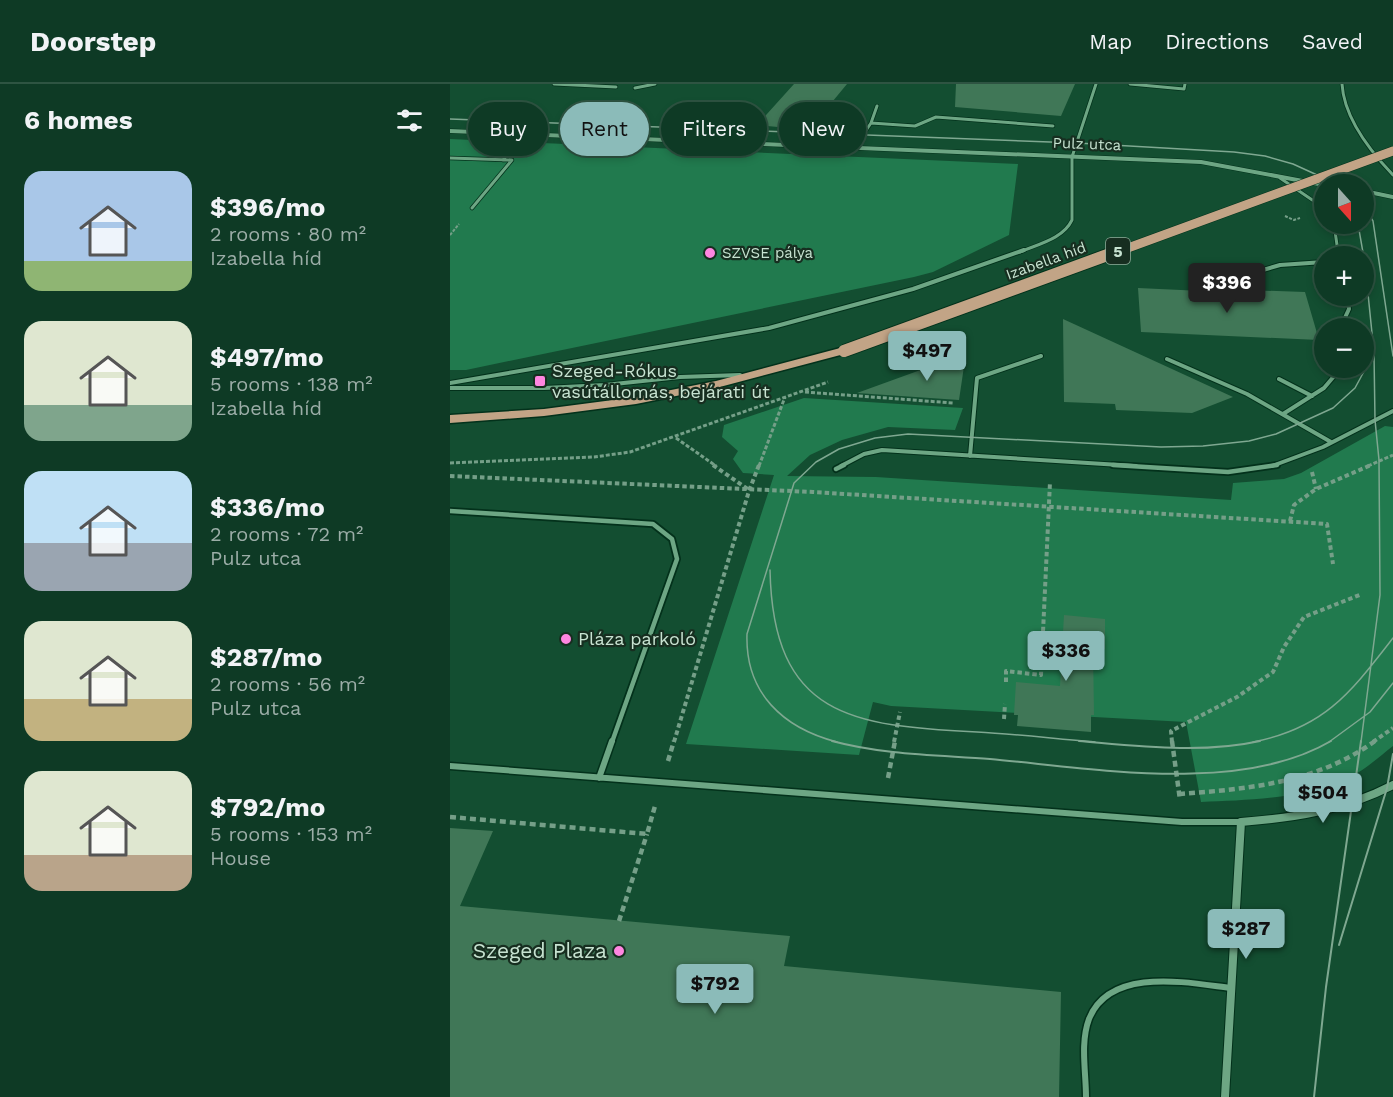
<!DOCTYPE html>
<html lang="en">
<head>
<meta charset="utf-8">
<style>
  :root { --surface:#0e3a25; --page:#1c4532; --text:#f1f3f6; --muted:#9bada7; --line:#2e5442; --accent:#8bbbb9 }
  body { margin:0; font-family:"Work Sans",sans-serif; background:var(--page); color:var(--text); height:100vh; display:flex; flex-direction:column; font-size:22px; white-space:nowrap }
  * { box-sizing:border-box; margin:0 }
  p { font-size:20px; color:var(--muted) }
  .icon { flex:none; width:33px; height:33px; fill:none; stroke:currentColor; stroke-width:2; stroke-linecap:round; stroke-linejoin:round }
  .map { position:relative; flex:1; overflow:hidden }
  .details { display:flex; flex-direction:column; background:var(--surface); width:450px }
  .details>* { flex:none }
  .guide { position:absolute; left:18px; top:18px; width:570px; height:54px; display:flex; gap:12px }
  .needle { width:39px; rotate:159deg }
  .controls { position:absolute; left:864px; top:90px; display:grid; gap:12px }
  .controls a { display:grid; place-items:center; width:60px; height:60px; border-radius:50%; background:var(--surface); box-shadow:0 3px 9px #0003,0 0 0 2px var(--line); font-size:30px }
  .price { position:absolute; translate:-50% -51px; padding:0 14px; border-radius:6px; background:var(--accent); color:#111; font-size:20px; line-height:39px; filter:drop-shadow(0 2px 3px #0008) }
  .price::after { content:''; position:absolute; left:50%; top:36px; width:18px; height:14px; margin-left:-9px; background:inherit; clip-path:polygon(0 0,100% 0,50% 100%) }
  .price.selected { background:#222; color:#fff }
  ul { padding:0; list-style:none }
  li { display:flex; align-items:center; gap:18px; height:150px; padding:0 24px }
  li span { display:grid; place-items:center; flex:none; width:168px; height:120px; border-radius:18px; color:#555 }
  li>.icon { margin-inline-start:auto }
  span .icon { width:72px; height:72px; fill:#fffc; stroke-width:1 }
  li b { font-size:26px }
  h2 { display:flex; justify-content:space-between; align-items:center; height:72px; padding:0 24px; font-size:26px }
  .tag { padding:0 21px; border-radius:27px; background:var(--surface); box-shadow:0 3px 9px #0003,0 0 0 2px var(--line); font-size:21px; line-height:54px }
  .tag.selected { background:var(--accent); color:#111 }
  header { display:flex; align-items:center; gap:36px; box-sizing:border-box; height:84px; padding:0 30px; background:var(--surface); border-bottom:2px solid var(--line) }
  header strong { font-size:28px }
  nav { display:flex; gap:33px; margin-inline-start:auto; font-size:21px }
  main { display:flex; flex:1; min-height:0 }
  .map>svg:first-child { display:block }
  .green { fill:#217a4e }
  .building { fill:#407757 }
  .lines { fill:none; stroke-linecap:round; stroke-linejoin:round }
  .lane-far3-casing { stroke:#03311b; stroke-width:4.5 }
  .lane-far2-casing { stroke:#03311b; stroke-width:6 }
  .lane-far1-casing { stroke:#03311b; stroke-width:8 }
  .lane-casing { stroke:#03311b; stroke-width:9 }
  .street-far1-casing { stroke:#03311b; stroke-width:5 }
  .street-casing { stroke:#03311b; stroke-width:10 }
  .primary-casing { stroke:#03311b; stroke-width:3 }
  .path-far3 { stroke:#759f88; stroke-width:2; stroke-dasharray:3 1.5; stroke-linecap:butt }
  .path-far2 { stroke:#759f88; stroke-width:3; stroke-dasharray:4 2; stroke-linecap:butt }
  .path-far1 { stroke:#759f88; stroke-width:4; stroke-dasharray:4.5 3; stroke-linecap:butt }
  .path { stroke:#759f88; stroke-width:4.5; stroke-dasharray:6 4; stroke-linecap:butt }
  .lane-far3 { stroke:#6da684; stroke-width:3 }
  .lane-far2 { stroke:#6da684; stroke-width:4 }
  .lane-far1 { stroke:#6da684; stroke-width:4.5 }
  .lane { stroke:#6da684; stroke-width:6 }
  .street-far1 { stroke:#6da684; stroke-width:4 }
  .street { stroke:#6da684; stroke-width:8 }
  .primary { fill:#c2a486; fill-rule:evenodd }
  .tram-far1 { stroke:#7fa891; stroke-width:1.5 }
  .tram { stroke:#7fa891; stroke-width:2 }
  .primary-bridge-far1-casing { stroke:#03311b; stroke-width:10; stroke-linecap:butt }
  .primary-bridge-casing { stroke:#03311b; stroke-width:14; stroke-linecap:butt }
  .primary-bridge-far1 { stroke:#c2a486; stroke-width:9 }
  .primary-bridge { stroke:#c2a486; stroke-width:12 }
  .poi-dot { fill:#fe86e0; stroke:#172e20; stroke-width:2 }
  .labels { text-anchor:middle; stroke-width:4.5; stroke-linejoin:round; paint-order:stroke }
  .far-street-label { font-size:15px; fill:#c7e3d1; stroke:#172e20 }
  .far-poi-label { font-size:15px; fill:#c7e3d1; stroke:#172e20; text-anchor:start }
  .shield { fill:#172e20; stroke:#92ad9c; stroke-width:1.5 }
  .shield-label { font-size:16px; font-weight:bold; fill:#c7e3d1 }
  .poi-label { font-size:18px; fill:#c7e3d1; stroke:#172e20; text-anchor:start }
  .near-poi-label { font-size:21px; fill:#c7e3d1; stroke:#172e20; text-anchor:end }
</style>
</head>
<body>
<header>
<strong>Doorstep</strong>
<nav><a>Map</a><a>Directions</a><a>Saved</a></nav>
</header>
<main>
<section class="details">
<h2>6 homes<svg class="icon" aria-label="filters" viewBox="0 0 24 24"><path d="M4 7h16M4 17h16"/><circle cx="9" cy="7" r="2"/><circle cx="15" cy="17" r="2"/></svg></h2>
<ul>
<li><span style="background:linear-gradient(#a9c7e8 75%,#8fb573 0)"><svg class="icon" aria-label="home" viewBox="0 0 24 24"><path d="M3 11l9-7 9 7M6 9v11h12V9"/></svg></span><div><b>$396/mo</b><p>2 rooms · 80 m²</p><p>Izabella híd</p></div></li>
<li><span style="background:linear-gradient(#dfe7d0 70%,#7fa58c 0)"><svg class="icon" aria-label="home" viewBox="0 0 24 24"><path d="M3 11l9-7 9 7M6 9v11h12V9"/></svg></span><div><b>$497/mo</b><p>5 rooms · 138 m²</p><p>Izabella híd</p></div></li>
<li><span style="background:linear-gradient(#bfe0f5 60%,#9aa5b1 0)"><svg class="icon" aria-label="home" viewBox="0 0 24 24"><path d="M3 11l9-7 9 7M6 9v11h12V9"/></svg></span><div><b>$336/mo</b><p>2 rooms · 72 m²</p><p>Pulz utca</p></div></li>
<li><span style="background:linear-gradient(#dfe7d0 65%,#c2b280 0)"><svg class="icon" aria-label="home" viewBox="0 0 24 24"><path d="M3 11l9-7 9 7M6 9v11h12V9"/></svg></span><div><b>$287/mo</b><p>2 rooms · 56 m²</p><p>Pulz utca</p></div></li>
<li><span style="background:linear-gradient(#dfe7d0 70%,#b9a48a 0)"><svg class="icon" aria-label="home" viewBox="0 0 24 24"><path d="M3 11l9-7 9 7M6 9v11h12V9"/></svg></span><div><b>$792/mo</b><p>5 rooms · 153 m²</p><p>House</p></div></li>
</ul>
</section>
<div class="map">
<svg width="943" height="1013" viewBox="0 0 943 1013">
  <rect width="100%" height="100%" fill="#134e31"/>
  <path class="green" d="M0,55L568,80L559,151L483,188L464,193L16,286H0Z
    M354,314L513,324L505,346L438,343L392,356L360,371L337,392L426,393L781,416L783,399L834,395L851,389L935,342L943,343V662C930,672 916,685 902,692C858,715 799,716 751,718L736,638L441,622L423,618L409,671L236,660L324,391L293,389L283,375L288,367L272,353L274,341Z"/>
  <path class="building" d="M344,0H397L359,46L307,41Z
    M506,0H625L611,32L505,23Z
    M688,204L795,209L794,206L855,208L869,256L691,248Z
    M613,235L783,313L742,329L666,326L665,320L614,318Z
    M516,269L509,316L407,309L487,280Z
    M614,531L655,535V565L643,564L644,631H641V648L567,642L568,631H564L566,598L610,602Z
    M0,744L43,747L10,822L340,852L334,882L611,908L609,1013H0Z"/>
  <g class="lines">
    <defs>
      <path id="lane-far3" d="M104,0L166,3
        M680,0L734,5L735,0
        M892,0C894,34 920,67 943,91
        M185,4L205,0
        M421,39L427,22
        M404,64L421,39L465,42L486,33L603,42
        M0,74L62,76L22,124
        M53,76L73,50
        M830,94L874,124
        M884,140L888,168
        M570,168C588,160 613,155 622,136V73L646,0"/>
      <path id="lane-far2" d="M888,166L889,172
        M779,196L830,181L874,178
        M894,244L893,238L899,225L897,212
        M717,275L797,310L881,358
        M829,295L862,312
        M0,299L319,244L463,205L574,166
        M0,304H94L155,301L230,293L290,291
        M833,330L874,304L891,284
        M520,372L527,294L591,272
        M391,382L414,370L432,366L686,382
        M822,382L873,363L943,327"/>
      <path id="lane-far1" d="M663,381L778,388L827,381
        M386,385L394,381
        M0,427L203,440L222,455L227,475L162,658"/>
      <path id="lane" d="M0,682L732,738H791
        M149,694L162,657
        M636,1013C636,988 630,959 639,935C660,882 739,899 781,904"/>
      <path id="street-far1" d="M0,47L751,78L874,101
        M914,107L943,113"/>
      <path id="street" d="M775,1013L791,738C844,734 895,726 943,701"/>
      <path id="primary" d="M394,263L400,267L398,269L266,304L186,320L94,332L0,339V331L94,325L186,313L266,297Z"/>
    </defs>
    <use href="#lane-far3" class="lane-far3-casing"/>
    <use href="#lane-far2" class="lane-far2-casing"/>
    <use href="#lane-far1" class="lane-far1-casing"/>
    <use href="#lane" class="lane-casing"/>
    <use href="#street-far1" class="street-far1-casing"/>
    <use href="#street" class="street-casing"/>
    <use href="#primary" class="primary-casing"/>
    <path class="path-far3" d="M835,132L844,136L850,134
      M0,151L9,140"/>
    <path class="path-far2" d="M355,308L503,319
      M226,354L266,382
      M0,379L144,373L180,368L378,298
      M309,382L335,313
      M918,382L943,371"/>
    <path class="path-far1" d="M263,381L299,406
      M862,388L866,405
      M0,392L363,408L877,440L883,480
      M840,437L844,421L866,405L921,381
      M556,598V587L591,591L600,398
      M554,635L555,620
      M224,658L299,407L309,381
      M444,658L450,628
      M722,658L721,647L787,613L823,588L834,563L854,533L912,510
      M923,658L943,644"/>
    <path class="path" d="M722,657L730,716
      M218,677L224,657
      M438,694L445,657
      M729,710C798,705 867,699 925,657
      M0,733L197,750L205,722
      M169,837L197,750"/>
    <use href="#lane-far3" class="lane-far3"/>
    <use href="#lane-far2" class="lane-far2"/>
    <use href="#lane-far1" class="lane-far1"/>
    <use href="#lane" class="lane"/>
    <use href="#street-far1" class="street-far1"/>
    <use href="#street" class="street"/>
    <use href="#primary" class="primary"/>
    <path class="tram-far1" d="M0,35L627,59L784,68L815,72L843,80L887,100
      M914,123L923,137L943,272
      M908,140L915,180L924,269L925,336L929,376L930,511L911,658
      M320,486C323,633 402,642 527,648C566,650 606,655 645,658
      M387,658C333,644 295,609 297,550L344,399L366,378L389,365L425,354L458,350L711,363L753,362L799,357L826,350L883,324L905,304L924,269
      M803,658C875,644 901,608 943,554
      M879,658L920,628L943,599"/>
    <path class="tram" d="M382,657C434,671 487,671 540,675C642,684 789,711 881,657
      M629,657C688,662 752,670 810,657
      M889,861L937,704L943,670
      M864,1013L876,903L911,657"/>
    <defs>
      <path id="primary-bridge-far1" d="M667,168L943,67"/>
      <path id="primary-bridge" d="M394,267L671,166"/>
    </defs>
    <use href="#primary-bridge-far1" class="primary-bridge-far1-casing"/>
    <use href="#primary-bridge" class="primary-bridge-casing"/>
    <use href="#primary-bridge-far1" class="primary-bridge-far1"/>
    <use href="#primary-bridge" class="primary-bridge"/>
  </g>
  <g class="poi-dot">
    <circle cx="260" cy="169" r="6"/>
    <rect x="84" y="291" width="12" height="12" rx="3"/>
    <circle cx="116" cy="555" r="6"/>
    <circle cx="169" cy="867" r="6"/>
  </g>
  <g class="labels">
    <g class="far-street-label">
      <text transform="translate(637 60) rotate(2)" y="5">Pulz utca</text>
      <text transform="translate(596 177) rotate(-20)" y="5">Izabella híd</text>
    </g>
    <g class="far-poi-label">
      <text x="272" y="174">SZVSE pálya</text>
    </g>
    <rect class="shield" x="656" y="154" width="24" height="26" rx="4.5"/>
    <g class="shield-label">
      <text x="668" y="173">5</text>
    </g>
    <g class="poi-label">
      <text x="102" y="293">Szeged-Rókus<tspan x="102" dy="21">vasútállomás, bejárati út</tspan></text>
      <text x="128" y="561">Pláza parkoló</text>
    </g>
    <g class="near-poi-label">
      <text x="157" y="874">Szeged Plaza</text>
    </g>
  </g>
</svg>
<div class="controls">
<a><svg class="needle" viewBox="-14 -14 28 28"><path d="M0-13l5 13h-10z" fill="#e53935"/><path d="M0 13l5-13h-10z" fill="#9bada7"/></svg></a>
<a>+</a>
<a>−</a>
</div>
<b class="price selected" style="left:777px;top:230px">$396</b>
<b class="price" style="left:477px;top:298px">$497</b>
<b class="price" style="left:616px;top:598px">$336</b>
<b class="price" style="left:873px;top:740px">$504</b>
<b class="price" style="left:796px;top:876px">$287</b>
<b class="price" style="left:265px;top:931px">$792</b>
<div class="guide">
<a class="tag">Buy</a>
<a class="tag selected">Rent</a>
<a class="tag">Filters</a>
<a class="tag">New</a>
</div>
</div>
</main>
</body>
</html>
